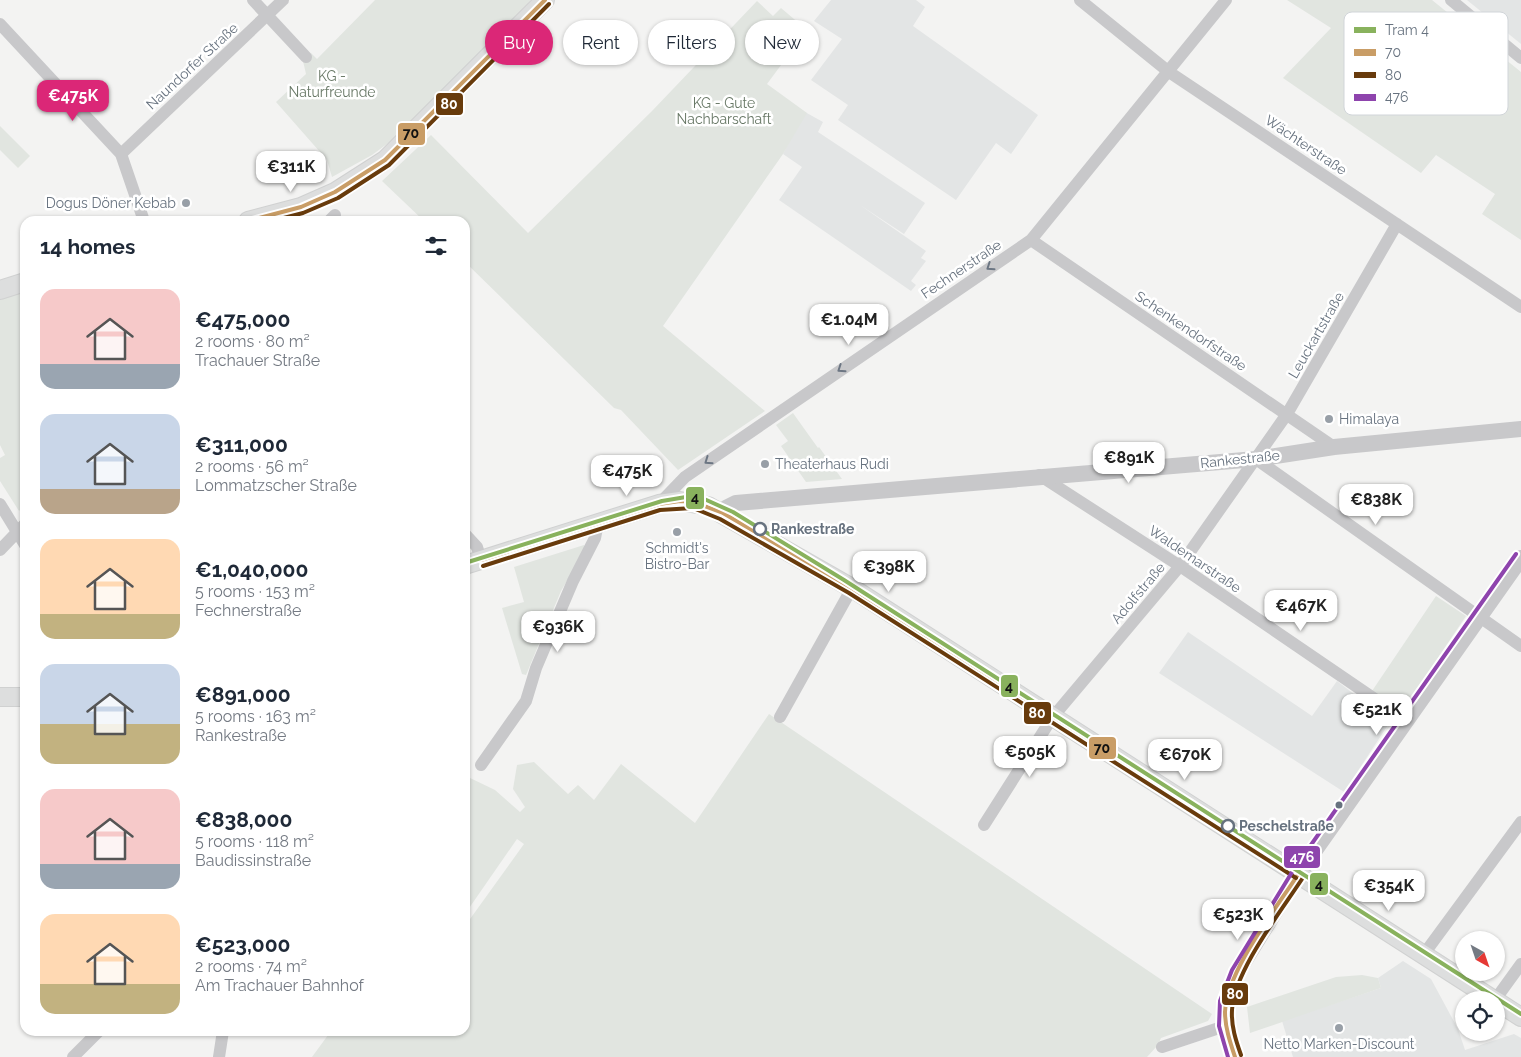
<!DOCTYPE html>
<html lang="en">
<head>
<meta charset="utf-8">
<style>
  :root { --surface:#fff; --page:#f2f2f3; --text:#1f2937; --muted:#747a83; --accent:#db2777 }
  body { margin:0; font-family:Raleway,sans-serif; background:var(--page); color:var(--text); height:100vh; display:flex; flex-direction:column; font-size:19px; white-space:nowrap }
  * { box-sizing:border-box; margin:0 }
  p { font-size:16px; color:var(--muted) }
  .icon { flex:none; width:28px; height:28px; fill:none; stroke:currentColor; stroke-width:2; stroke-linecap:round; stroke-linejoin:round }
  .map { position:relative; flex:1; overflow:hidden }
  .panel { position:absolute; left:20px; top:216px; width:450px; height:820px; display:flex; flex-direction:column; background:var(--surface); border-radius:15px; box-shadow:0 1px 4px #0004 }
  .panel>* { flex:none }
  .guide { position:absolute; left:485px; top:20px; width:475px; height:45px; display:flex; gap:10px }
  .needle { width:32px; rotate:140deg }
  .controls { position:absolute; left:1455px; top:931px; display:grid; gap:10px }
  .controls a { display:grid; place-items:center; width:50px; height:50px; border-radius:50%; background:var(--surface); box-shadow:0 1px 4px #0004; font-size:25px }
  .price { position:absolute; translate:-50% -42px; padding:0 11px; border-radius:10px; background:#fff; color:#222; font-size:16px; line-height:32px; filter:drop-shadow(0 1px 2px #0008) }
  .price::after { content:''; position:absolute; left:50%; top:30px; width:15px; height:11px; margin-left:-8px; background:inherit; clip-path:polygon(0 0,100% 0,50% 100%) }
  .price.selected { background:var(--accent); color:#fff }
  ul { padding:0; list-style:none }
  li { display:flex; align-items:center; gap:15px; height:125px; padding:0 20px }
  li span { display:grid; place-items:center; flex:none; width:140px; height:100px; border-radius:15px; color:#555 }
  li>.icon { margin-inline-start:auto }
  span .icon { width:60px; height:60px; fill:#fffc; stroke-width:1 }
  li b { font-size:21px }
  h2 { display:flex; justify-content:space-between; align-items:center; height:60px; padding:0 20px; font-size:21px }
  .tag { padding:0 18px; border-radius:22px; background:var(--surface); box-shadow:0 1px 4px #0004; font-size:18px; line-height:45px }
  .tag.selected { background:var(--accent); color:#fff }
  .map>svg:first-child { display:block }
  .built { fill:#e3e5e5 }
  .green { fill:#e1e5e0 }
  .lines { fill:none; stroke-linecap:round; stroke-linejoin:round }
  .secondary-casing { stroke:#d0d1d1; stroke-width:20 }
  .minor { stroke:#c8c8ca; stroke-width:12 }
  .tertiary { stroke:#c8c8ca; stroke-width:16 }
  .secondary { stroke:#dddede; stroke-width:18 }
  .bus-1-casing { stroke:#fff; stroke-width:8 }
  .bus-2-casing { stroke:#fff; stroke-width:8 }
  .bus-3-casing { stroke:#fff; stroke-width:8 }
  .bus-1 { stroke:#c99d66; stroke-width:4 }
  .bus-2 { stroke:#683b0c; stroke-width:4 }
  .bus-3 { stroke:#8e44ad; stroke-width:4 }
  .tram-1-casing { stroke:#fff; stroke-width:8 }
  .tram-1 { stroke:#89b25d; stroke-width:4 }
  .oneway { stroke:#6c7683 }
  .poi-dot { fill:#989fa7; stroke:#fff; stroke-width:2 }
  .stop-dot { fill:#fff; stroke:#67727f; stroke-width:2.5 }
  .bus-dot { fill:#67727f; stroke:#fff; stroke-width:2 }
  .labels { text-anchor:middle; stroke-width:5; stroke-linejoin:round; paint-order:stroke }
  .street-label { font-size:14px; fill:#67727f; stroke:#fff }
  .park-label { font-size:14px; fill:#677765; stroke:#fff }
  .poi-label { font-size:14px; fill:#67727f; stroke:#fff; text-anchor:start }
  .stop-label { font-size:14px; font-weight:bold; fill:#67727f; stroke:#fff; text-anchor:start }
  .key { fill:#fff; stroke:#d1d5d9; stroke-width:1 }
  .key-label { font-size:14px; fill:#67727f }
  .line-badge { stroke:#fff; stroke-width:2 }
  .badge-label { font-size:14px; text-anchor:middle; font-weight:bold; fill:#fff }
  .pale-badge-label { font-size:14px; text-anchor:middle; font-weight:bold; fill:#111 }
</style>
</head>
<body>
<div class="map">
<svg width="1521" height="1057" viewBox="0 0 1521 1057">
  <rect width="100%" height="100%" fill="#f3f3f2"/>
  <path class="built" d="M831,0H916L925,7L913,26L1038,115L1011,154L996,143L956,200L838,120L848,105L811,80L842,39L814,21Z
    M1467,0H1521V44Z
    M805,112L823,122L818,132L925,203L904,234L860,205L926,251L921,258L926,261L911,281L916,285L911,291L779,200L802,167L783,154Z
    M1188,632L1312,716L1337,681L1390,722L1344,792L1159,673Z
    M1403,961L1431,979L1458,1029L1465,1050L1514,1034L1521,1038V1057H1293L1282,1021L1381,988L1378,978Z"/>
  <path class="green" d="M375,0H531L406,130L372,155L332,177L327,160L276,102L306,74L303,61L311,53L317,59Z
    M1287,0H1432L1521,72V240L1482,214L1495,194L1436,155L1421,173L1283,78L1331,28Z
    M757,1L773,16L781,8L807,30L767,84L807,113L783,154L663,326L765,411L678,470L621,410L614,408L465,262V221H424L382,181L431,135L528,233L652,111Z
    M0,126L30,156L18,168L0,150Z
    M25,291V505L19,511L0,481V458L5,455L0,445V299Z
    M793,413L818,448L819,447L842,479L806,482L781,446L788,441L776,425Z
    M584,545L585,550L561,591L526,675L522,674L502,608L524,602L514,567Z
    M1436,596L1466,616L1402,711L1372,691Z
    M769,714L1212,1014L1208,1021L1161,1038L1158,1045L1147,1057H312L331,1031H465V926L524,844L517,839L465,914V778L468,777L495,790L520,812L525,807L513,789L517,765L534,762L568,794L578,785L594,800L621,764L695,823Z
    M1362,975L1378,978L1381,988L1250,1033L1247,1007L1336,977Z"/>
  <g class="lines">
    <defs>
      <path id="secondary" d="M248,221L301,207L335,192L385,160L545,0
        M0,290L25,282
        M465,565L659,504L680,501L708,506L852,588L1494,1000
        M0,697H25
        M1496,1001L1521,1017"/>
    </defs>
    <use href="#secondary" class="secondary-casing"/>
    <path class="minor" d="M253,0L306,57
      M1080,0L1169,72L1521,307
      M1451,0L1521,58
      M0,24L121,154L144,221
      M121,154L283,0
      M329,221L335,215
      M1031,240L1334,447
      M1256,459L1521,646
      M1039,475L1180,566L1407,721
      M0,504L25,545
      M659,504L685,477L1031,240L1226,0
      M465,534L477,547L481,560
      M0,550L25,524
      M780,717L852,588
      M481,765L526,701L536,668L573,581L595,538L598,523
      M984,825L1052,718L1180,566L1287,414L1397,224
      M1424,954L1521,822
      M1495,1000L1521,964
      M1162,1047L1225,1026
      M73,1057L99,1031
      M219,1057L223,1031"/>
    <path class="tertiary" d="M723,513L726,508L736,503L1256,459L1334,447L1521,429
      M1235,1057L1225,1026L1226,1003L1237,973L1299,873L1521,558"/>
    <use href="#secondary" class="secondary"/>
    <defs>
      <path id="bus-1" d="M248,221L301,207L335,192L385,160L545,0
        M481,560L659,504L680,501L694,502L723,513L852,588L1299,873
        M1235,1057C1230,1042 1225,1027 1225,1012C1227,970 1276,909 1299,873"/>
      <path id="bus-2" d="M272,221L303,213L338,198L389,165L549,4
        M483,566L660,510L693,508L720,519L849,593L1296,878
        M1241,1055C1236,1041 1231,1026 1232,1010C1234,971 1282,910 1304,876"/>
      <path id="bus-3" d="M1228,1057L1219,1026L1220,1001L1232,970L1294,869L1516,554"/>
    </defs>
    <use href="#bus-1" class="bus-1-casing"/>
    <use href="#bus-2" class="bus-2-casing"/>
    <use href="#bus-3" class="bus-3-casing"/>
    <use href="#bus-1" class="bus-1"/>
    <use href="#bus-2" class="bus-2"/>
    <use href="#bus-3" class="bus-3"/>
    <defs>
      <path id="tram-1" d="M465,563L662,501L686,497L702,498L733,512L844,580L1521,1014"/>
    </defs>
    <use href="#tram-1" class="tram-1-casing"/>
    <use href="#tram-1" class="tram-1"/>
  </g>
  <defs><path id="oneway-chevron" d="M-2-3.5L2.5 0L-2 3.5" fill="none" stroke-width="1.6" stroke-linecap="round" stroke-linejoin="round" transform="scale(1.25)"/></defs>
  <g class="oneway">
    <use href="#oneway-chevron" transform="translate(990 267) rotate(146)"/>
    <use href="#oneway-chevron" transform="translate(841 369) rotate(146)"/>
    <use href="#oneway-chevron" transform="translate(708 461) rotate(145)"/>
  </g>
  <g class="poi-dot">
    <circle cx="186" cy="203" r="5"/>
    <circle cx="1329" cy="419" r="5"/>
    <circle cx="765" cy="464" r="5"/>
    <circle cx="677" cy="532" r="5"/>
    <circle cx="1339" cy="1028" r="5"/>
  </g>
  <g class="stop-dot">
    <circle cx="760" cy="529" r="6"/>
    <circle cx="1228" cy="826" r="6"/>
  </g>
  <circle class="bus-dot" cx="1339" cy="805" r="4.5"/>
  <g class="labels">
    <g class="street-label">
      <text transform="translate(192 66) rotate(-43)" y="5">Naundorfer Straße</text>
      <text transform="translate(1306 145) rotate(34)" y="5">Wächterstraße</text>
      <text transform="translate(961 269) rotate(-34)" y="5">Fechnerstraße</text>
      <text transform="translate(1191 331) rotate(34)" y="5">Schenkendorfstraße</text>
      <text transform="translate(1316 335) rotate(-60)" y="5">Leuckartstraße</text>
      <text transform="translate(1240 459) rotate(-6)" y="5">Rankestraße</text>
      <text transform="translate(1195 559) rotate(34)" y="5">Waldemarstraße</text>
      <text transform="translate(1138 593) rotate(-50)" y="5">Adolfstraße</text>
    </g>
    <g class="park-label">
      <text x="332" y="81">KG -<tspan x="332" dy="16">Naturfreunde</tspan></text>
      <text x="724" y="108">KG - Gute<tspan x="724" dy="16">Nachbarschaft</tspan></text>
    </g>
    <g class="poi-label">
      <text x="176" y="208" text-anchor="end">Dogus Döner Kebab</text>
      <text x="1339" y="424">Himalaya</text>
      <text x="775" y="469">Theaterhaus Rudi</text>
      <text x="677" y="553" text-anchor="middle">Schmidt's<tspan x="677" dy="16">Bistro-Bar</tspan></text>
      <text x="1339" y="1049" text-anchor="middle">Netto Marken-Discount</text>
    </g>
    <g class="stop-label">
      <text x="771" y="534">Rankestraße</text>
      <text x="1239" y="831">Peschelstraße</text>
    </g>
  </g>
  <rect x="1344" y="12" width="164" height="103" rx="8" class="key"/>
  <rect x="1354" y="27" width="22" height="6" fill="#89b25d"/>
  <rect x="1354" y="49" width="22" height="7" fill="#c99d66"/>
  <rect x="1354" y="72" width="22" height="6" fill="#683b0c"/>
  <rect x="1354" y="94" width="22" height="7" fill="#8e44ad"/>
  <g class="key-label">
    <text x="1385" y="35">Tram 4</text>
    <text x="1385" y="57">70</text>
    <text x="1385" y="80">80</text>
    <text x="1385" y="102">476</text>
  </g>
  <g class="line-badge">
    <rect x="435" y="92" width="29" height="24" rx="5" fill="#683b0c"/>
    <rect x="397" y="122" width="29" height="24" rx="5" fill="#c99d66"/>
    <rect x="685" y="486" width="20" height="24" rx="5" fill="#89b25d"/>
    <rect x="1000" y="674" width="19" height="24" rx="5" fill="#89b25d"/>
    <rect x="1023" y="701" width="29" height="24" rx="5" fill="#683b0c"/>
    <rect x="1088" y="736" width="29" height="24" rx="5" fill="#c99d66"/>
    <rect x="1283" y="845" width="38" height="24" rx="5" fill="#8e44ad"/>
    <rect x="1309" y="872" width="20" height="24" rx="5" fill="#89b25d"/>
    <rect x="1221" y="982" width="28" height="24" rx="5" fill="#683b0c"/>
  </g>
  <g class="badge-label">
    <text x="449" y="109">80</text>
    <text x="1037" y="718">80</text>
    <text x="1302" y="862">476</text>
    <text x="1235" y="999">80</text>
  </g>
  <g class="pale-badge-label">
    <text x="411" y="138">70</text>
    <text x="695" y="502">4</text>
    <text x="1009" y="691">4</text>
    <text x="1102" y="753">70</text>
    <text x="1319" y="889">4</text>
  </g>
</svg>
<div class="controls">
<a><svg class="needle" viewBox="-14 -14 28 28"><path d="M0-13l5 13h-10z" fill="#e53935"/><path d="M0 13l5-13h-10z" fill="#747a83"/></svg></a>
<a><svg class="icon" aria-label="locate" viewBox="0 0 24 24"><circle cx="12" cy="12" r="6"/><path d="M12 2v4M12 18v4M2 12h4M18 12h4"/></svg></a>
</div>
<b class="price selected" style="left:73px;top:122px">€475K</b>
<b class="price" style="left:291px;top:193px">€311K</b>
<b class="price" style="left:849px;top:346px">€1.04M</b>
<b class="price" style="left:1129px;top:484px">€891K</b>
<b class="price" style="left:627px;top:497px">€475K</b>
<b class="price" style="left:1376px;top:526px">€838K</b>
<b class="price" style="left:889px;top:593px">€398K</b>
<b class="price" style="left:1301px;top:632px">€467K</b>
<b class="price" style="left:558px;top:653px">€936K</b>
<b class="price" style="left:1377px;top:736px">€521K</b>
<b class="price" style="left:1030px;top:778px">€505K</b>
<b class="price" style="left:1185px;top:781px">€670K</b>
<b class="price" style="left:1389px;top:912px">€354K</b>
<b class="price" style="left:1238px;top:941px">€523K</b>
<div class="guide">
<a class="tag selected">Buy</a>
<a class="tag">Rent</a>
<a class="tag">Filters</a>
<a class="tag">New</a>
</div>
<section class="panel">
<h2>14 homes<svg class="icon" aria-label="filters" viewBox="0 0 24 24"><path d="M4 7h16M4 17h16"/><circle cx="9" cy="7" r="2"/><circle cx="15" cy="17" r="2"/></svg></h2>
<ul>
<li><span style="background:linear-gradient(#f6c9c9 75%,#9aa5b1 0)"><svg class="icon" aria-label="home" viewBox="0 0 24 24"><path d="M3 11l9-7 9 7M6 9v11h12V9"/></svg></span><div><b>€475,000</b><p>2 rooms · 80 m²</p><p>Trachauer Straße</p></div></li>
<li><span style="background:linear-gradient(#c9d6e8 75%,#b9a48a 0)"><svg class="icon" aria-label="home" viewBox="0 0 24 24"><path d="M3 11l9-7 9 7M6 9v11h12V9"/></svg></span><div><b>€311,000</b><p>2 rooms · 56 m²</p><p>Lommatzscher Straße</p></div></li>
<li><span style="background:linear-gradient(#ffd9b3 75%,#c2b280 0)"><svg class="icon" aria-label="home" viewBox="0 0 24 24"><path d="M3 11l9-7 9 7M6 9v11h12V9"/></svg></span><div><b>€1,040,000</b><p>5 rooms · 153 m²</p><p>Fechnerstraße</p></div></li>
<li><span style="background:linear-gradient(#c9d6e8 60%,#c2b280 0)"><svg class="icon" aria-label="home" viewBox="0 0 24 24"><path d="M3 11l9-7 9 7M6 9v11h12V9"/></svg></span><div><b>€891,000</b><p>5 rooms · 163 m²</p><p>Rankestraße</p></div></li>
<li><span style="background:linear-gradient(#f6c9c9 75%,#9aa5b1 0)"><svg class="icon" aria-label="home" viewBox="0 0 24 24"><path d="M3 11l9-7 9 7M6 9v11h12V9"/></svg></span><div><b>€838,000</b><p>5 rooms · 118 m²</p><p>Baudissinstraße</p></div></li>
<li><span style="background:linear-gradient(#ffd9b3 70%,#c2b280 0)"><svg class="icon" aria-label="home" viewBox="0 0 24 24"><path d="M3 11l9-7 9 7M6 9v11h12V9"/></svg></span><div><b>€523,000</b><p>2 rooms · 74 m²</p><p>Am Trachauer Bahnhof</p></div></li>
</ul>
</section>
</div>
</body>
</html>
